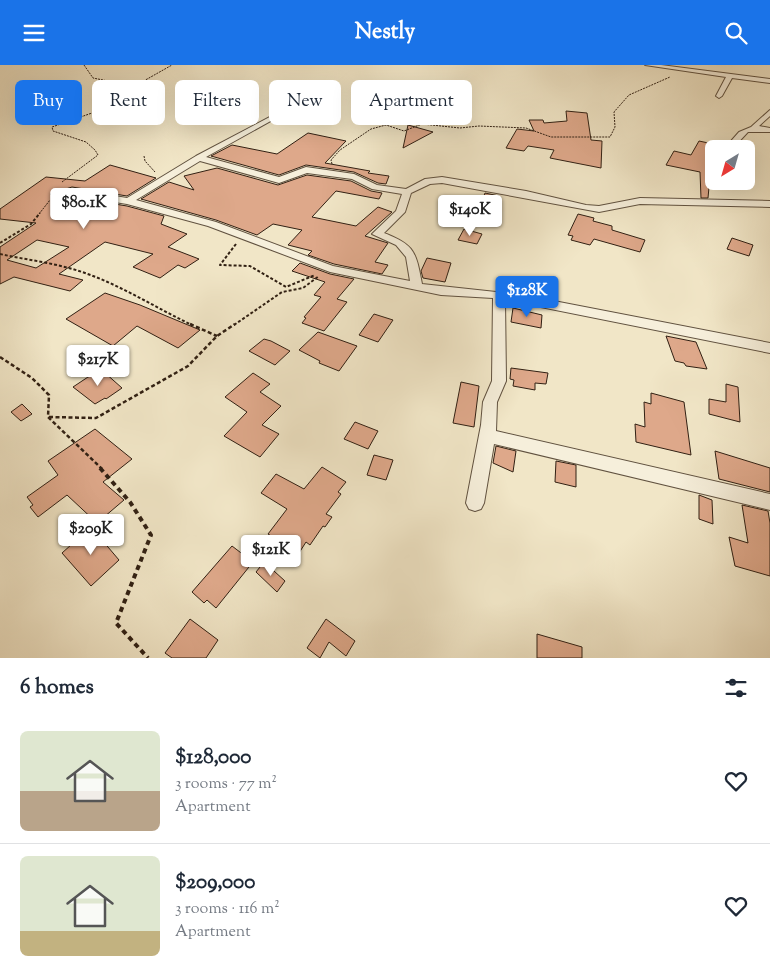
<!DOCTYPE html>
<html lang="en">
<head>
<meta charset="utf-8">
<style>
  :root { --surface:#fff; --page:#f6f6f7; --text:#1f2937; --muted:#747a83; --line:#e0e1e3; --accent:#1a73e8 }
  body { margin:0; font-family:"Sorts Mill Goudy",serif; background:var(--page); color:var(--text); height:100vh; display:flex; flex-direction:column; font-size:19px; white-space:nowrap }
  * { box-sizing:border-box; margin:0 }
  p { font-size:16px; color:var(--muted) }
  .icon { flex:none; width:28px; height:28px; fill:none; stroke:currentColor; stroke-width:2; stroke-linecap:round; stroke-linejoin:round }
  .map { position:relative; height:593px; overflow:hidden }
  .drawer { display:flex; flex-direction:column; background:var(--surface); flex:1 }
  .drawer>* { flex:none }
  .banner { position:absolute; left:15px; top:15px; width:500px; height:45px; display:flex; gap:10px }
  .needle { width:32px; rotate:217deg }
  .controls { position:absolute; left:705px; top:75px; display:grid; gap:10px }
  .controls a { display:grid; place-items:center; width:50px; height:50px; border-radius:8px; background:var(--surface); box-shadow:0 5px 20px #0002; font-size:25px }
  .price { position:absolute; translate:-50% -42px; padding:0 11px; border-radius:5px; background:#fff; color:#222; font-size:16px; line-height:32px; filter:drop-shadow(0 1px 2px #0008) }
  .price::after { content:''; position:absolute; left:50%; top:30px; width:15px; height:11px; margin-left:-8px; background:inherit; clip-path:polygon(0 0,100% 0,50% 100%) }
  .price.current { background:var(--accent); color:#fff }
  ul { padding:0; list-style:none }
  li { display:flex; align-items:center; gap:15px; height:125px; padding:0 20px }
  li+li { border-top:1px solid var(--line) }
  li span { display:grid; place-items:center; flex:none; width:140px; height:100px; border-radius:8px; color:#555 }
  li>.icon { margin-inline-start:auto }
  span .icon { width:60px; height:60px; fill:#fffc; stroke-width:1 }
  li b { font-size:21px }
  h2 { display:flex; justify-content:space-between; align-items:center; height:60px; padding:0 20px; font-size:21px }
  .tag { padding:0 18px; border-radius:8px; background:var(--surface); box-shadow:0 5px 20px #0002; font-size:18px; line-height:45px }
  .tag.current { background:var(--accent); color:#fff }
  header { display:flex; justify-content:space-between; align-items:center; height:65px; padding:0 20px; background:var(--accent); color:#fff; font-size:22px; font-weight:700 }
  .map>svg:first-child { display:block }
  .building { fill:#dea88a; stroke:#312013; fill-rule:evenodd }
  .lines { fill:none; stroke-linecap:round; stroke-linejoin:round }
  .street-casing { stroke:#615240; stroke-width:2 }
  .path-far3 { stroke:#312013; stroke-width:1; stroke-dasharray:2 1; stroke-linecap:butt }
  .path-far2 { stroke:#312013; stroke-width:2; stroke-dasharray:3 2; stroke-linecap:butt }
  .path-far1 { stroke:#312013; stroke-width:2.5; stroke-dasharray:4 2.5; stroke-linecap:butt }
  .path { stroke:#312013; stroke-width:4; stroke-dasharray:5 4; stroke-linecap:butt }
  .street { fill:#f6efdb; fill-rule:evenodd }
</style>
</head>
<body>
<header><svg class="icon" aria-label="menu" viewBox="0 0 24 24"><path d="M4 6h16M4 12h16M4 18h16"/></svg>Nestly<svg class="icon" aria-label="search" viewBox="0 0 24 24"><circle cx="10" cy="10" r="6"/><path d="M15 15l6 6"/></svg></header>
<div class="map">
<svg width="770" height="593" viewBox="0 0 770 593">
  <rect width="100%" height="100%" fill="#f1e6c7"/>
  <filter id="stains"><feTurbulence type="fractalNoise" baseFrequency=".004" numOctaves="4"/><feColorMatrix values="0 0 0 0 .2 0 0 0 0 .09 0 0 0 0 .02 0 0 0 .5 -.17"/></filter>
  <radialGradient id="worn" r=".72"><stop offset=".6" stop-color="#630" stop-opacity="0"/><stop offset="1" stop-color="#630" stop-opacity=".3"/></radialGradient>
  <path class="building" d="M566,46L587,48L591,75L602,76L601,103L550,93L554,85L528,81L524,86L506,83L517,64L534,66L529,55H543L544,58L567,56Z
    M408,60L433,67L403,83Z
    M308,68L346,76L325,98L370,106L368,108L389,111L386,119L378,118L354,107L306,100L279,110L211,91L232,80L277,89Z
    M699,76L713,79L710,94H713L715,123L709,122L708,133H701L700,107L666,100L674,86L691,90Z
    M110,100L156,113L127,131L72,122L50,129L57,134L72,132L127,141L164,151L161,159L187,169L168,182L199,194L185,203L178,200L160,213L133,202L153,189L105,177L59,209L83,215L70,226L14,212L0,219V182L36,158L0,154V144L46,112L85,116ZM37,175L69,182L36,203L7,195Z
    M217,103L278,120L307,110L351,116L371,126L382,128L379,134L336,126L312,152L356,161L378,142L392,147L365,171L388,178L375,197L388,200L382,209L334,199L308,190L312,186L288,180L302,165L273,159L257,170L216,155L141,134L169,117L194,125L184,111Z
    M485,128L499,131L495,143L480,141Z
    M578,149L594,153L593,156L612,161V165L645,175L640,187L594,174L590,180L571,175L573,171L568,170Z
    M464,164L482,169L477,179L458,175Z
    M732,173L753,180L749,191L727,184Z
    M427,193L451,198L445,217L423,213L421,206Z
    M300,198L330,209L354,214L337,234L347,237L324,266L302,258L306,253L304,252L321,232L314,230L325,217L292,206Z
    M105,228L140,240L200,265L178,283L137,261L113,281L66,254Z
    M513,243L542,250L541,263L511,257Z
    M374,249L393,255L378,277L359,270Z
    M318,267L357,281L339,306L319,298L320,296L299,285Z
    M666,271L696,277L707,304L686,301L684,298L675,296Z
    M264,274L271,276L290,286L275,300L249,286Z
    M511,303L548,308L546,319L535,318V325L513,321L514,315L510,314Z
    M104,307L122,323L106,334L105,333L95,339L73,322L88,312Z
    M253,308L270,319L260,327L281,341L262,360L279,369L260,392L224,371L247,347L225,332Z
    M461,317L479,321L474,362L453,358Z
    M726,319L738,322L740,357L709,349V334L726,337Z
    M651,328L684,337L691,390L636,377L635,359L645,362L644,337L651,339Z
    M22,339L32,349L21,356L11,347Z
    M355,357L378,366L368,384L344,374Z
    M95,364L132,394L103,417L124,435L97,458L67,430L38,452L30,442L33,440L27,432L58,410L48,396Z
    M496,381L516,386L513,407L493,398Z
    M715,386L770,403V427L719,414Z
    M374,390L393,395L386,415L367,410Z
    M556,396L576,400V422L555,417Z
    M322,402L346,417L338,427L341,429L326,449L332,452L325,462L323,461L310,480L306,477L299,488L268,469L287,444L261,428L276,409L304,424Z
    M699,430L712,435L713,459L699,454Z
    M742,440L768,446L770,458V511L735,501L729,472L748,478Z
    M91,462L119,495L91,521L62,488Z
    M232,481L253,497L216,543L207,535L204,538L192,527Z
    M264,497L285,516L277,527L256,507Z
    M190,554L218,575L206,593H172L165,588Z
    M326,554L355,576L346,591L329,577L320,593L307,583Z
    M537,569L582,582V593H537Z"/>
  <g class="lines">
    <defs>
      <path id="street" d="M645,0H661L770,14V18L732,13L722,31L719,33L716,31L726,12Z
        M285,44L287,47L206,92L279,112L306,102L354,109L377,120L406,124L425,114L442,112L526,126L586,140L599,141L640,133L770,136V142L640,139L599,147L442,118L430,119L411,128L405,147L384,168C415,180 416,187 422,219L523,230L770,278V288L505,235L506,316L497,337L496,366L770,429V445L494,379L484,438L481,444L475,446L469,444L466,438L481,360L483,337L492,316L493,233L441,230L330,207L208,161L127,139L72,130L57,132L52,129L72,124L127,133L196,91ZM200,96L279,118L307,108L352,114L372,124L402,129L396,146L372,169L396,180L406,192L410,216L333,201L216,157L136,135Z
        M770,45V51L759,61L770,63V67H748L732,84H724L739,67L751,62Z"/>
    </defs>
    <use href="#street" class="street-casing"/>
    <path class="path-far3" d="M84,0L93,13L113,17L126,26
      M144,91L145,96L155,107
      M332,99L331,95L340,85L371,64L386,60L404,66L422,59L460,63L479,61L526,63L551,72H610L615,62L614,47L629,30L670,12
      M62,117L98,90L95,85L86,77L53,66L52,62L112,41L110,35L172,0
      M39,149L50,135"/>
    <path class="path-far2" d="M0,178L31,159L40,148
      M236,179L220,200L250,201L286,222L315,210
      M0,189C27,195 56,198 82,207C121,220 156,243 192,260
      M234,260L282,227L303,223L319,211"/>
    <path class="path-far1" d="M190,259L217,271
      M0,292L32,313L49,330L48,352L102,404
      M49,352L96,353L188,301L217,271L235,259"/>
    <path class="path" d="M100,403L130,437L151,470L116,558L148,593"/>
    <use href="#street" class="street"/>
  </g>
  <rect width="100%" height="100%" filter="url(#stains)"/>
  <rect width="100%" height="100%" fill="url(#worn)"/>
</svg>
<div class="controls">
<a><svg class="needle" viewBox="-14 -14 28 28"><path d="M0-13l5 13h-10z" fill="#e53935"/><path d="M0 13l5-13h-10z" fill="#747a83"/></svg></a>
</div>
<b class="price" style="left:84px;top:165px">$80.1K</b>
<b class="price" style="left:470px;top:172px">$140K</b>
<b class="price current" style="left:527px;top:253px">$128K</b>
<b class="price" style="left:98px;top:322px">$217K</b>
<b class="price" style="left:91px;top:491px">$209K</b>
<b class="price" style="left:271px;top:512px">$121K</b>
<div class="banner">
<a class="tag current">Buy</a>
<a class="tag">Rent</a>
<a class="tag">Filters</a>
<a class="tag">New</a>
<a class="tag">Apartment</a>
</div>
</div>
<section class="drawer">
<h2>6 homes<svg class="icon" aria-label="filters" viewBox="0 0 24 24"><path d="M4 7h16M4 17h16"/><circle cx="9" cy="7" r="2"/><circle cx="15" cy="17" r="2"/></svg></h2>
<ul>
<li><span style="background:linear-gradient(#dfe7d0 60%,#b9a48a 0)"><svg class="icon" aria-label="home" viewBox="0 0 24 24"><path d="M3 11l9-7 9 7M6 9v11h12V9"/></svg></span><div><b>$128,000</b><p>3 rooms · 77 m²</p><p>Apartment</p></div><svg class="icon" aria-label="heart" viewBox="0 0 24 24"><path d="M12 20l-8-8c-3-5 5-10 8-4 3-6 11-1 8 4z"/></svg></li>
<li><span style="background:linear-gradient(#dfe7d0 75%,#c2b280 0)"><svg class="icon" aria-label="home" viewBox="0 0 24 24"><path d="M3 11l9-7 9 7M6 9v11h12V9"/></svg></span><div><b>$209,000</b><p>3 rooms · 116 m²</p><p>Apartment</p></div><svg class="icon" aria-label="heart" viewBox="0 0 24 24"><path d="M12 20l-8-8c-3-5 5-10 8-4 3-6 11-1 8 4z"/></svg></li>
</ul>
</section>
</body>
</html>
